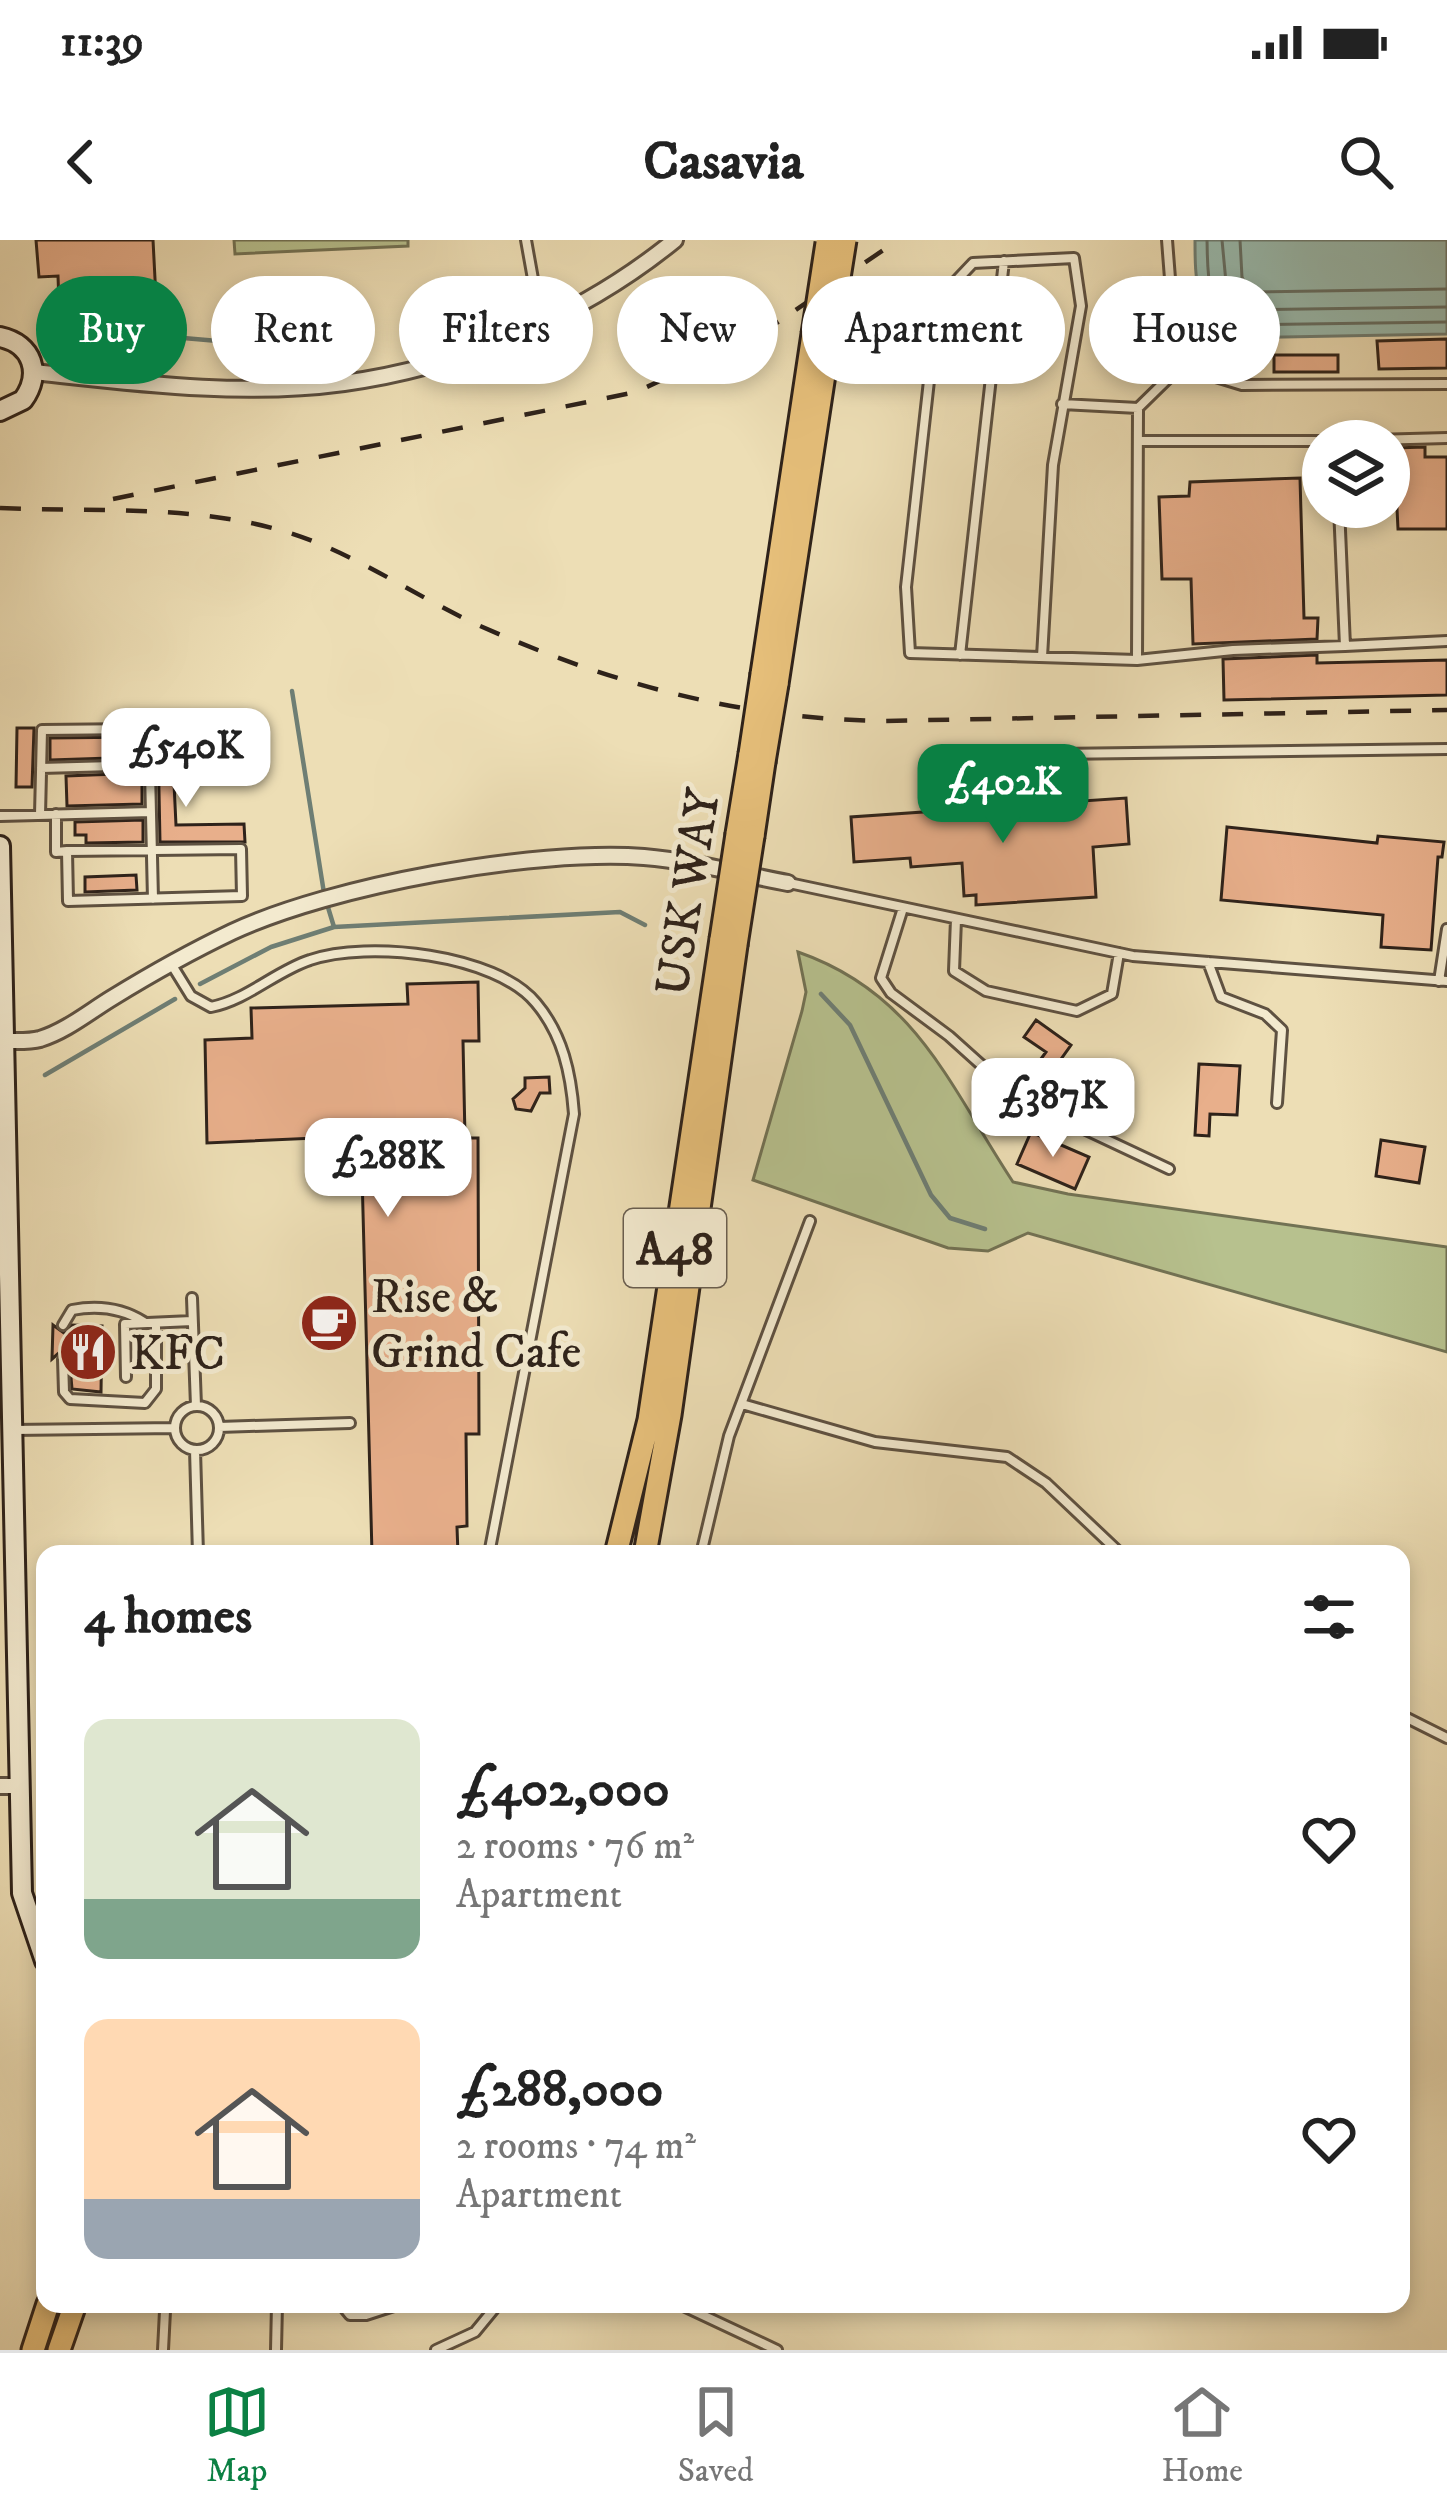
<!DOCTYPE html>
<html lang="en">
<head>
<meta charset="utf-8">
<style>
  :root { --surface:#fff; --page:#f6f6f6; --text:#222; --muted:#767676; --line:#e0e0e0; --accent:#0b8043 }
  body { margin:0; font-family:"IM FELL DW Pica",serif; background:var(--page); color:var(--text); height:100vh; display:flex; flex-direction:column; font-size:45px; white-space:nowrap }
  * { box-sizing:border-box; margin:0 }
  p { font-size:39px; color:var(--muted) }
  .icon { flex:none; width:66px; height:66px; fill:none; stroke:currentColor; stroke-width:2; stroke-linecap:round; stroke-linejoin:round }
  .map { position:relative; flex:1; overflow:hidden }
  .details { position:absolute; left:36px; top:1305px; width:1374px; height:768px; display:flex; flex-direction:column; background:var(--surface); border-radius:24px; box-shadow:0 6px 18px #0003 }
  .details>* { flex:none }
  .top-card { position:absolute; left:36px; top:36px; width:1377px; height:108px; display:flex; gap:24px }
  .controls { position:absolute; left:1302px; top:180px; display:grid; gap:24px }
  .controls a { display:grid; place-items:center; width:108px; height:108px; border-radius:50%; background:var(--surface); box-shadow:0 6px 18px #0003; font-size:60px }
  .price { position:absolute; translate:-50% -102px; padding:0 27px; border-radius:24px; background:#fff; color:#222; font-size:39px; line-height:78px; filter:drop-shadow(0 3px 6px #0008) }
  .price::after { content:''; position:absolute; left:50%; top:72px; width:36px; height:27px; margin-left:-18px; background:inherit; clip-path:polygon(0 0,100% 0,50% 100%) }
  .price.active { background:var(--accent); color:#fff }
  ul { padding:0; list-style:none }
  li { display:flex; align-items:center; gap:36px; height:300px; padding:0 48px }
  li span { display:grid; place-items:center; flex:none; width:336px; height:240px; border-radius:24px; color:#555 }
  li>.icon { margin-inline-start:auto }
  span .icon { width:144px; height:144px; fill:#fffc; stroke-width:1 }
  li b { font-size:51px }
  h2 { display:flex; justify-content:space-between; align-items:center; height:144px; padding:0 48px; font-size:51px }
  .tag { padding:0 42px; border-radius:54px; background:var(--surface); box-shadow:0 6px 18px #0003; font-size:42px; line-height:108px }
  .tag.active { background:var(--accent); color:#fff }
  .status { display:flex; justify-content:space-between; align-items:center; height:84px; padding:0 60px; background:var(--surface); direction:ltr }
  .status svg { height:33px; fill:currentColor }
  header { display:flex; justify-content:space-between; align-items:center; height:156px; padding:0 48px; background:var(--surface); font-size:54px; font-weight:700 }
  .tabs { display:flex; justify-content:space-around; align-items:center; height:168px; border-top:3px solid var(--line); background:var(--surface); font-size:33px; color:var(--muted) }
  .tabs a { display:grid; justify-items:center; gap:6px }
  .tabs .active { color:var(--accent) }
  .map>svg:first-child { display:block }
  .green { fill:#b7c18e; stroke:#727254; stroke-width:3 }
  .water { fill:#99bcb0; stroke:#6e7e74; stroke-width:3 }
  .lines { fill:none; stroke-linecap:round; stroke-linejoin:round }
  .shore { stroke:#646f65; stroke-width:3 }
  .stream { stroke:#6e7e74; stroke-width:4.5 }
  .building { fill:#e8af8b; stroke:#2e221a; stroke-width:3 }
  .lane-casing { stroke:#5e5141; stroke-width:14 }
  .street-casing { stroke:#5e5141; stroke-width:20 }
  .secondary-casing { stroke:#2e221a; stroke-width:24 }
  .primary-casing { stroke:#2e221a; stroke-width:27 }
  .lane { stroke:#f3eacf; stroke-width:8 }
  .street { stroke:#f3eacf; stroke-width:14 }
  .secondary { stroke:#f3eacf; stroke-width:18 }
  .primary { stroke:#e6bf7a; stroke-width:21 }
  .rail { stroke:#2e221a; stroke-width:4.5; stroke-dasharray:21 21; stroke-linecap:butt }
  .primary-bridge-casing { stroke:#2e221a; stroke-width:27; stroke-linecap:butt }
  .primary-bridge { stroke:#e6bf7a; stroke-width:21 }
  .labels { text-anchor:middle; stroke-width:10; stroke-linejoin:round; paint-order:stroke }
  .shield { fill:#f3eacf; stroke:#695e50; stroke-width:3 }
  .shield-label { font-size:45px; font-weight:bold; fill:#2e221a }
  .street-label { font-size:48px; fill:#2e221a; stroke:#f3eacf }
  .poi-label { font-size:48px; fill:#2e221a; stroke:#f3eacf; text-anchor:start }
</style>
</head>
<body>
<div class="status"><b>11:39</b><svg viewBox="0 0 49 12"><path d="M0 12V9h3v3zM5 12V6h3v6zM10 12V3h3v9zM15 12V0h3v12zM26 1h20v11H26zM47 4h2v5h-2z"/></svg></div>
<header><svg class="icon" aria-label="back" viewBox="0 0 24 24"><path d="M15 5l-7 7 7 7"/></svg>Casavia<svg class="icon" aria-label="search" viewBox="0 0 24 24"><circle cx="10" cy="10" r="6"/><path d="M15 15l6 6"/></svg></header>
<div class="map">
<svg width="1447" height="2110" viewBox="0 0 1447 2110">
  <rect width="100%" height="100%" fill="#eddeb5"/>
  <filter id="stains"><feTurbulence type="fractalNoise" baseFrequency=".00167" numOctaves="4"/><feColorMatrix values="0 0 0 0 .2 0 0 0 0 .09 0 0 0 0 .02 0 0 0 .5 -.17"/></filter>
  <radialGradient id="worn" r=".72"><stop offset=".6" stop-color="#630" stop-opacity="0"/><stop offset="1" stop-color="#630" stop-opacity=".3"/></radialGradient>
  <path class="green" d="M234,0H408V6L235,14Z
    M798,712C916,753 949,845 1013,942L1068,954L1447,1007V1112L1028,993L988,1011L948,1008L753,940L802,771L806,752Z"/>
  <path class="water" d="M1195,0H1447V94L1235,98C1195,82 1195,37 1195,0Z"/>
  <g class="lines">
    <path class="shore" d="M1207,0C1208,32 1205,67 1236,85L1447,82
      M1222,0L1227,53L1240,70L1447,67
      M1240,0L1242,37L1249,52L1447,49"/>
    <path class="stream" d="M68,88L218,101L231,110
      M292,451L324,653
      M327,664L334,687
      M200,744L271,707L334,687L620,672L645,685
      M821,754L850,785L931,955L950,978L985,989
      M45,835L175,759"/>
  </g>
  <path class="building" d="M36,0H153L156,58L59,64L58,36L39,37Z
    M1447,99V128L1379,129L1377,101Z
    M1274,115H1338V132H1274Z
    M1425,207V217H1447V289H1398L1394,208Z
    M1300,238L1304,378H1318L1317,399L1193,404L1191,339H1162L1159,257L1189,256L1190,242Z
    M1317,415V423L1447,420V455L1224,460L1223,419Z
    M17,488H34L32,547H16Z
    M141,497V517L50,520V498Z
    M158,501H172L176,585L244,584L245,602H160Z
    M142,533V564L67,566L66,536Z
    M1126,558L1129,604L1093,607L1096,657L976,665V655L964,656L962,623L911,627L910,618L854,622L851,577Z
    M143,580V602L86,603V595H75V582Z
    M1227,587L1377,603L1378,596L1444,602L1442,617H1438L1431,710L1381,707L1383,675L1221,660Z
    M136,635L137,650L85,652V637Z
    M478,742L479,801H463L465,898H478L479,1194H466L467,1286L457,1287L458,1314H372L361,896L207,903L205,800L252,798L251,768L408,764L407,744Z
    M1036,780L1071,805L1054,829L1080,847L1069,862L1030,834L1046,812L1024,797Z
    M1199,824L1240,826L1237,875L1210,874L1209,896L1195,895Z
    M549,837L550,853H540L531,871L516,869L513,859L525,848V838Z
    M1031,892L1089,917L1075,949L1017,924Z
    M1381,900L1425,907L1419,943L1376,936Z
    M53,1085L64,1093L72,1085L102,1086L101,1152L72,1149L69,1114L60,1112L52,1119Z"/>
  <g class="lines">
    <defs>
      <path id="lane" d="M526,0L533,39L549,79
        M1167,0L1174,90L1188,119L1206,134L1242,145L1447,144
        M1188,119L1138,168L1137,420L1233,410L1345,406L1339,267
        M1062,164L1138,168
        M1138,201H1336
        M1336,201L1447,198
        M1345,406L1447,401
        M960,415L1004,21
        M1042,417L1053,225L1081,66L1074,18L973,23L938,60L906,347L910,413C986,415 1061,418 1137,420
        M149,489L153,659
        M970,515L1447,509
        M41,528L150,525
        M56,574V612L67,611
        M40,575L42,490L234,488
        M0,576L151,572
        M241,609L242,656L68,661L67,611Z
        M789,643L1133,716L1447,741
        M903,668L881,738L891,753L949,796L1018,858L1169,929
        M956,679L954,731L986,751L1077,771L1112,754L1119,713
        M170,722L191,756L211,767C247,760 276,731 310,720C367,700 496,714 536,763C563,795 571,834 574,874L489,1314
        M1208,722L1221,757L1265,774L1282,790L1277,863
        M1439,741L1447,689
        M192,1058L196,1166
        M63,1085L72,1070C98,1065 122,1068 144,1082
        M63,1119L64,1152L70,1159L145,1163L156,1149V1083
        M126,1137L125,1084L192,1081
        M742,1164L875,1202L1007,1217L1046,1243L1121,1314
        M175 1188a22 22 0 1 1 44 0a22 22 0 1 1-44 0Z
        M219,1187L350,1183
        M13,1190L175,1188
        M195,1210L198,1314
        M701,1314L729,1196L810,981
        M1401,1475L1447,1498
        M341,2064L350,2075H366L400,2064
        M679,2064L777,2110
        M163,2110L165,2071
        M276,2110L277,2064
        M436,2110L475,2092L498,2064"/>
      <path id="street" d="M34,132C136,143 241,157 344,143C463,127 583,75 675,0
        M4,801C16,801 29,802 40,799C66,791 89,772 112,758C151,734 190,712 232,692C333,645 533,609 644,617C692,621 740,634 788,643
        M0,1546H18"/>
      <path id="secondary" d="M0,97C33,104 42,134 23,160L0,171
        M0,606L22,1653L45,1721"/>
      <path id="primary" d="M762,434L813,94
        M777,444L832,82
        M737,594L750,514
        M753,596L764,522
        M616,1314L649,1180L721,699
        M645,1314L670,1175L736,705
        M33,2110L48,2064
        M59,2110L75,2064"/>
    </defs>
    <use href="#lane" class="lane-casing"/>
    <use href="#street" class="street-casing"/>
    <use href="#secondary" class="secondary-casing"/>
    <use href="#primary" class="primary-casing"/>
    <use href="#lane" class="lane"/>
    <use href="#street" class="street"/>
    <use href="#secondary" class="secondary"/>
    <use href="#primary" class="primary"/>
    <path class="rail" d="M113,259L636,152L759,95L898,0
      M0,268C97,272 196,264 290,293C356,314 415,356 478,385C608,443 740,479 883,481L1447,470"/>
    <defs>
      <path id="primary-bridge" d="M832,82L845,0
        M813,94L827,3
        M750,514L762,434
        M764,522L777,444
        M721,699L737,594
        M736,705L753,596"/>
    </defs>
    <use href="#primary-bridge" class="primary-bridge-casing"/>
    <use href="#primary-bridge" class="primary-bridge"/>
  </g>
  <defs>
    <symbol id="cafe-disc" viewBox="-11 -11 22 22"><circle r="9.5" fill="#8f2418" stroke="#f3eacf"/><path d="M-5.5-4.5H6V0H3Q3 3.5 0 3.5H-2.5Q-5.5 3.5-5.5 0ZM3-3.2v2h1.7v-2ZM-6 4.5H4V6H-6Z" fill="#fff"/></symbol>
    <symbol id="restaurant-disc" viewBox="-11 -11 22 22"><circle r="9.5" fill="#8f2418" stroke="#f3eacf"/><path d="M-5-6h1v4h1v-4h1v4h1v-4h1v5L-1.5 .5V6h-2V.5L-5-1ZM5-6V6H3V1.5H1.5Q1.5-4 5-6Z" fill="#fff"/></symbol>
  </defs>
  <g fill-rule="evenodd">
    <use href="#cafe-disc" x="296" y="1050" width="66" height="66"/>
    <use href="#restaurant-disc" x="55" y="1079" width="66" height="66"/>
  </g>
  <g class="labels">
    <rect class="shield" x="624" y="969" width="102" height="78" rx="9"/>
    <g class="shield-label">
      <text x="675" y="1024">A48</text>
    </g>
    <g class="street-label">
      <text transform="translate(686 652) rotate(-81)" y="17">USK WAY</text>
    </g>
    <g class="poi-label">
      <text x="371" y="1072">Rise &amp;<tspan x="371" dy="55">Grind Cafe</tspan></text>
      <text x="130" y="1129">KFC</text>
    </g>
  </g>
  <rect width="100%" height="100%" filter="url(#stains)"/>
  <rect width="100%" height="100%" fill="url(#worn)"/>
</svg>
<div class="controls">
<a><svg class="icon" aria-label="layers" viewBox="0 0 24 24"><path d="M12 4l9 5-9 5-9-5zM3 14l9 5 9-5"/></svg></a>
</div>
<b class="price" style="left:186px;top:570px">£540K</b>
<b class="price active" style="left:1003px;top:606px">£402K</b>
<b class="price" style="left:1053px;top:920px">£387K</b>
<b class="price" style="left:388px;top:980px">£288K</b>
<div class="top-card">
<a class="tag active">Buy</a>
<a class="tag">Rent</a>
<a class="tag">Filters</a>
<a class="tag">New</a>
<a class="tag">Apartment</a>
<a class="tag">House</a>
</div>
<section class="details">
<h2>4 homes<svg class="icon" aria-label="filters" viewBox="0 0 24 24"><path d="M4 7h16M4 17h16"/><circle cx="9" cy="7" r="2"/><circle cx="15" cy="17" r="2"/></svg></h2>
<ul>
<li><span style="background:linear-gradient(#dfe7d0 75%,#7fa58c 0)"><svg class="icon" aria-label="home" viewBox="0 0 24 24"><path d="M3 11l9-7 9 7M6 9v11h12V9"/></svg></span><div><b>£402,000</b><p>2 rooms · 76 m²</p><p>Apartment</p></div><svg class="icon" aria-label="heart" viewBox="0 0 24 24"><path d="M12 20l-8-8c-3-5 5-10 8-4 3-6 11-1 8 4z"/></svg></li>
<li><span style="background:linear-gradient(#ffd9b3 75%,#9aa5b1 0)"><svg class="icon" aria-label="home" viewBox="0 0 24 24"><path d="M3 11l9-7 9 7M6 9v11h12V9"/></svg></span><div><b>£288,000</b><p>2 rooms · 74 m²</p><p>Apartment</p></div><svg class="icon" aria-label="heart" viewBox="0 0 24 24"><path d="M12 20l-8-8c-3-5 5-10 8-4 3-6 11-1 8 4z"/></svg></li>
</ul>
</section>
</div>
<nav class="tabs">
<a class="active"><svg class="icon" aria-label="map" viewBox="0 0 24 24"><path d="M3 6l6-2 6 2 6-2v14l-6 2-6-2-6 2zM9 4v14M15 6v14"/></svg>Map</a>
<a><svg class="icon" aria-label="saved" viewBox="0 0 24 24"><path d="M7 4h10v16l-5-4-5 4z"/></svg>Saved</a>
<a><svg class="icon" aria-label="home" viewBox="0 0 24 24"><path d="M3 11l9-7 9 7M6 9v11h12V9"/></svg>Home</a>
</nav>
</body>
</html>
